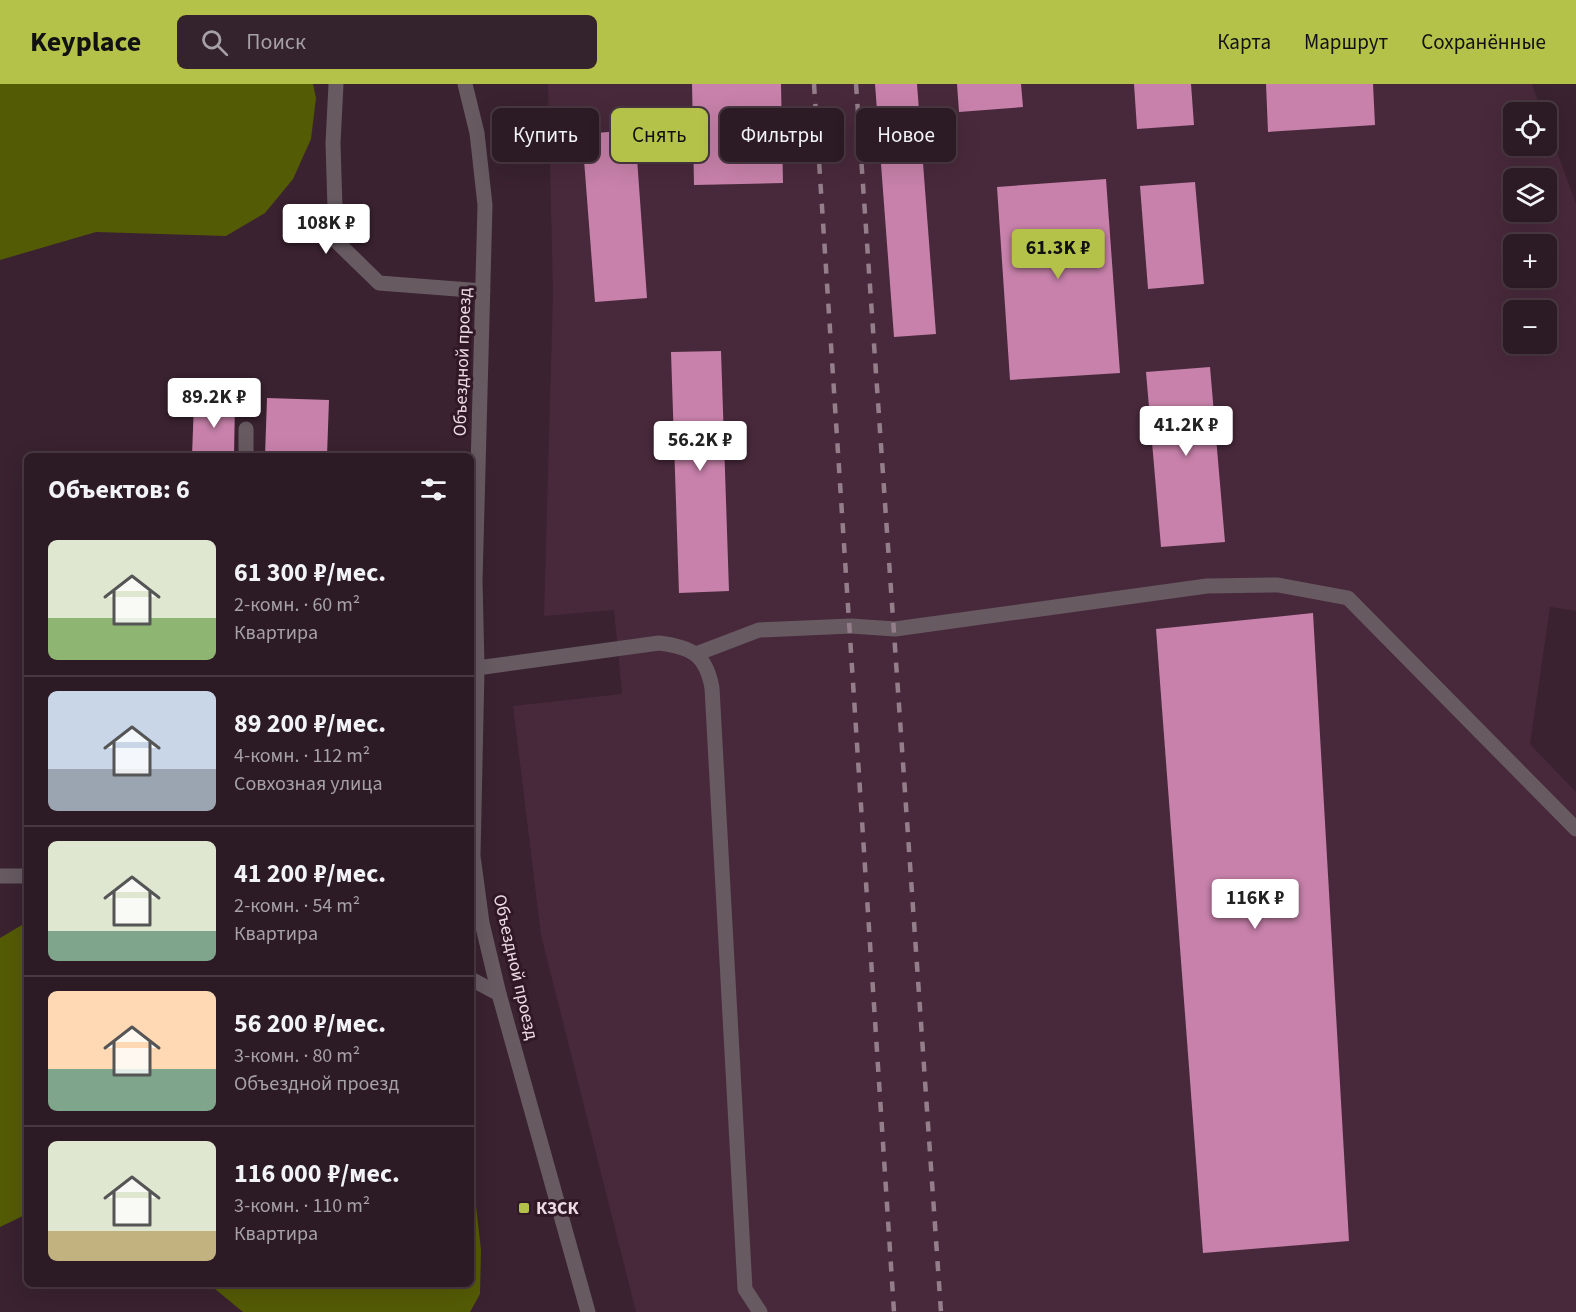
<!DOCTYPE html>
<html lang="ru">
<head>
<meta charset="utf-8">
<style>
  :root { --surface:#2c1a24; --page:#34232c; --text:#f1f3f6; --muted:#a6a1a6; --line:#483841; --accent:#b4c24a }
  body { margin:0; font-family:"Source Sans 3",sans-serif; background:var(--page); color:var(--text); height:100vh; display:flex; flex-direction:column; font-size:22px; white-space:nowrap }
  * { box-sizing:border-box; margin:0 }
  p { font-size:20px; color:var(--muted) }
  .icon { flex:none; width:33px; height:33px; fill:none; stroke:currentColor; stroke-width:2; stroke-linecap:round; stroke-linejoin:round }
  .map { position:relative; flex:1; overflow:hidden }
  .drawer { position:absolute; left:24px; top:369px; width:450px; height:834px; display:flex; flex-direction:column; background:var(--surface); border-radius:9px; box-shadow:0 6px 24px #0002,0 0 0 2px var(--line) }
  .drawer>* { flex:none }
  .guide { position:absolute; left:492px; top:24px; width:570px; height:54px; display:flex; gap:12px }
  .fabs { position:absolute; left:1503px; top:18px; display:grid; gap:12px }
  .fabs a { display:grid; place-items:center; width:54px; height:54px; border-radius:9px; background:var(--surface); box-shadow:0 6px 24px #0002,0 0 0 2px var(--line); font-size:30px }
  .price { position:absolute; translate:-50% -51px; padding:0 14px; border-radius:6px; background:#fff; color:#222; font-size:20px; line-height:39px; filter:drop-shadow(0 2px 3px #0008) }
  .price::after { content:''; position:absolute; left:50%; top:36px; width:18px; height:14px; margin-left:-9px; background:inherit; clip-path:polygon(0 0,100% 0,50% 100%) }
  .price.current { background:var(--accent); color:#111 }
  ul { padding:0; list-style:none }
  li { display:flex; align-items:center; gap:18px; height:150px; padding:0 24px }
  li+li { border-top:2px solid var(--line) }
  li span { display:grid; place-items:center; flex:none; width:168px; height:120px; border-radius:9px; color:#555 }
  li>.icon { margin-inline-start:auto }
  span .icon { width:72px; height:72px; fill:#fffc; stroke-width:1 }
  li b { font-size:26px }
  h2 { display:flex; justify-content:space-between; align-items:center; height:72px; padding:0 24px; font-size:26px }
  .tag { padding:0 21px; border-radius:9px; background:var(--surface); box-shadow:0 6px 24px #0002,0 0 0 2px var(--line); font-size:21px; line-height:54px }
  .tag.current { background:var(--accent); color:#111 }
  header { display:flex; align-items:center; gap:36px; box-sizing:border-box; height:84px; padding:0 30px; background:var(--accent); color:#111 }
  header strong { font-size:28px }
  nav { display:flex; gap:33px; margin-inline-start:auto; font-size:21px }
  .search { width:420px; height:54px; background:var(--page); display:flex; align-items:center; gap:15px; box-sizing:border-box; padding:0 21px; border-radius:9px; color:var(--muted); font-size:22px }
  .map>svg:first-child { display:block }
  .built { fill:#48293b; fill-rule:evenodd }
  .forest { fill:#545b05 }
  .building { fill:#c781aa }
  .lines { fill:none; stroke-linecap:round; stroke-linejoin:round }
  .service { stroke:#675a61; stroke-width:15 }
  .minor { stroke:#675a61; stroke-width:15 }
  .rail { stroke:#937e8a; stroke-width:4.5; stroke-dasharray:10 10; stroke-linecap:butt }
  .poi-dot { fill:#b4c24a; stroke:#301826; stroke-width:2 }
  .labels { text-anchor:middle; stroke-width:6; stroke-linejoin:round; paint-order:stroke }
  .street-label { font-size:18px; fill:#ecdbe4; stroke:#301826 }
  .poi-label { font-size:18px; font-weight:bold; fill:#ecdbe4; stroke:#301826; text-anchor:start }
</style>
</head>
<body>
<header>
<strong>Keyplace</strong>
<div class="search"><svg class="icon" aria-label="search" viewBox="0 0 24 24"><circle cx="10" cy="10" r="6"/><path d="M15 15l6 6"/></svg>Поиск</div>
<nav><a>Карта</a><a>Маршрут</a><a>Сохранённые</a></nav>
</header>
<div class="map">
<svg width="1576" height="1228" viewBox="0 0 1576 1228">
  <rect width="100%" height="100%" fill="#3a2230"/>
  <path class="built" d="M548,0H1532L1542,28H1514V62H1546L1547,40L1576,120V527L1550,523L1530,660L1576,708V1228H636L541,851L513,622L622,610L614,526L544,532L553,209ZM1514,94H1546V128H1514ZM1514,160H1546V194H1514ZM1514,226H1546V260H1514Z"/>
  <path class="forest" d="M0,0H313L316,14L311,55L293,95L265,129L226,152L96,148L0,176Z
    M27,838V1130L0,1143V854Z
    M471,1077L481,1166L480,1210L470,1228H243L209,1200H471Z"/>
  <path class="building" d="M692,0H781L783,99L694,101Z
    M875,0H917L936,250L894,253Z
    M957,0H1021L1023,23L959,28Z
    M1134,0H1191L1194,41L1137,45Z
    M1266,0H1373L1375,41L1268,48Z
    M635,46L647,214L595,218L582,50Z
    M1106,95L1120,289L1010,296L997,103Z
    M1195,98L1204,200L1148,205L1140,102Z
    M721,267L729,507L679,509L671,268Z
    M1210,283L1225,458L1161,463L1146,288Z
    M267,314L329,316L327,372H265Z
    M194,318L235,319L234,372H192Z
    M1313,529L1349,1157L1203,1169L1156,545Z"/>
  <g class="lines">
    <path class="service" d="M246,372V345
      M696,570L759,546L851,542L895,545L1207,502L1278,501L1348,514L1576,745
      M477,584L659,559C691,563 706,570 712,604L745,1205L760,1228
      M0,792H27
      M471,895L499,910"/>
    <path class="minor" d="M336,0L333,59L336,157L379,199L483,207
      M465,0L477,49L485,121L475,497L477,584L473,772L482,839L499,910L588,1228"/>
    <path class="rail" d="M814,0L894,1228
      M856,0L941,1228"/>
  </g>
  <rect class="poi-dot" x="518" y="1118" width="12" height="12" rx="3"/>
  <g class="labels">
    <g class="street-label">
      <text transform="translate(462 278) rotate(-88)" y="6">Объездной проезд</text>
      <text transform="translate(516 883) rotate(77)" y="6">Объездной проезд</text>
    </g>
    <g class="poi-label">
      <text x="536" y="1130">КЗСК</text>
    </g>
  </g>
</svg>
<div class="fabs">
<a><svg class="icon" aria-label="locate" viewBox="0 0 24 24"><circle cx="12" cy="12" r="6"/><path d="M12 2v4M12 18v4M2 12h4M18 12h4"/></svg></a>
<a><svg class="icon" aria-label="layers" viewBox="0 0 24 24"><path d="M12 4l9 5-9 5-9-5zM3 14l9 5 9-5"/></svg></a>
<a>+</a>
<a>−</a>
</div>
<b class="price" style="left:326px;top:171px">108K ₽</b>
<b class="price current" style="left:1058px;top:196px">61.3K ₽</b>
<b class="price" style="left:214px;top:345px">89.2K ₽</b>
<b class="price" style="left:1186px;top:373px">41.2K ₽</b>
<b class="price" style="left:700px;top:388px">56.2K ₽</b>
<b class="price" style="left:1255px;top:846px">116K ₽</b>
<div class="guide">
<a class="tag">Купить</a>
<a class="tag current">Снять</a>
<a class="tag">Фильтры</a>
<a class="tag">Новое</a>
</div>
<section class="drawer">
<h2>Объектов: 6<svg class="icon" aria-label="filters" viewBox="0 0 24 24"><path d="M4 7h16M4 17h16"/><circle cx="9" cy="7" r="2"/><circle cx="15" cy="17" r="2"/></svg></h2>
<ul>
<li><span style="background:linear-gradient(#dfe7d0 65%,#8fb573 0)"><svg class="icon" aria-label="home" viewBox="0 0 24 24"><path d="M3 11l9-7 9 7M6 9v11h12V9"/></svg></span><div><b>61 300 ₽/мес.</b><p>2-комн. · 60 m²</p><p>Квартира</p></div></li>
<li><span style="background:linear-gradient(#c9d6e8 65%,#9aa5b1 0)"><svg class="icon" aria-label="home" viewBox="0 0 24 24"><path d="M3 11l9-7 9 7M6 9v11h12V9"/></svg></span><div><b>89 200 ₽/мес.</b><p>4-комн. · 112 m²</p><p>Совхозная улица</p></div></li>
<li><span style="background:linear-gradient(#dfe7d0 75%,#7fa58c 0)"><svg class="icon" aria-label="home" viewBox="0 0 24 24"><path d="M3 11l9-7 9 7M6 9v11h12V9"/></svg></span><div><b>41 200 ₽/мес.</b><p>2-комн. · 54 m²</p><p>Квартира</p></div></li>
<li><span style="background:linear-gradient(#ffd9b3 65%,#7fa58c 0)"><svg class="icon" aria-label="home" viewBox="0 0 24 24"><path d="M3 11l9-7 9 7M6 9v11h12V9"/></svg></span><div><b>56 200 ₽/мес.</b><p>3-комн. · 80 m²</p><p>Объездной проезд</p></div></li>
<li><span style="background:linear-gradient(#dfe7d0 75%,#c2b280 0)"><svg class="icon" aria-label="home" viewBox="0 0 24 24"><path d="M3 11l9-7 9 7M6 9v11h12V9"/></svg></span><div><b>116 000 ₽/мес.</b><p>3-комн. · 110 m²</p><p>Квартира</p></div></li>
</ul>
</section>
</div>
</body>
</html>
